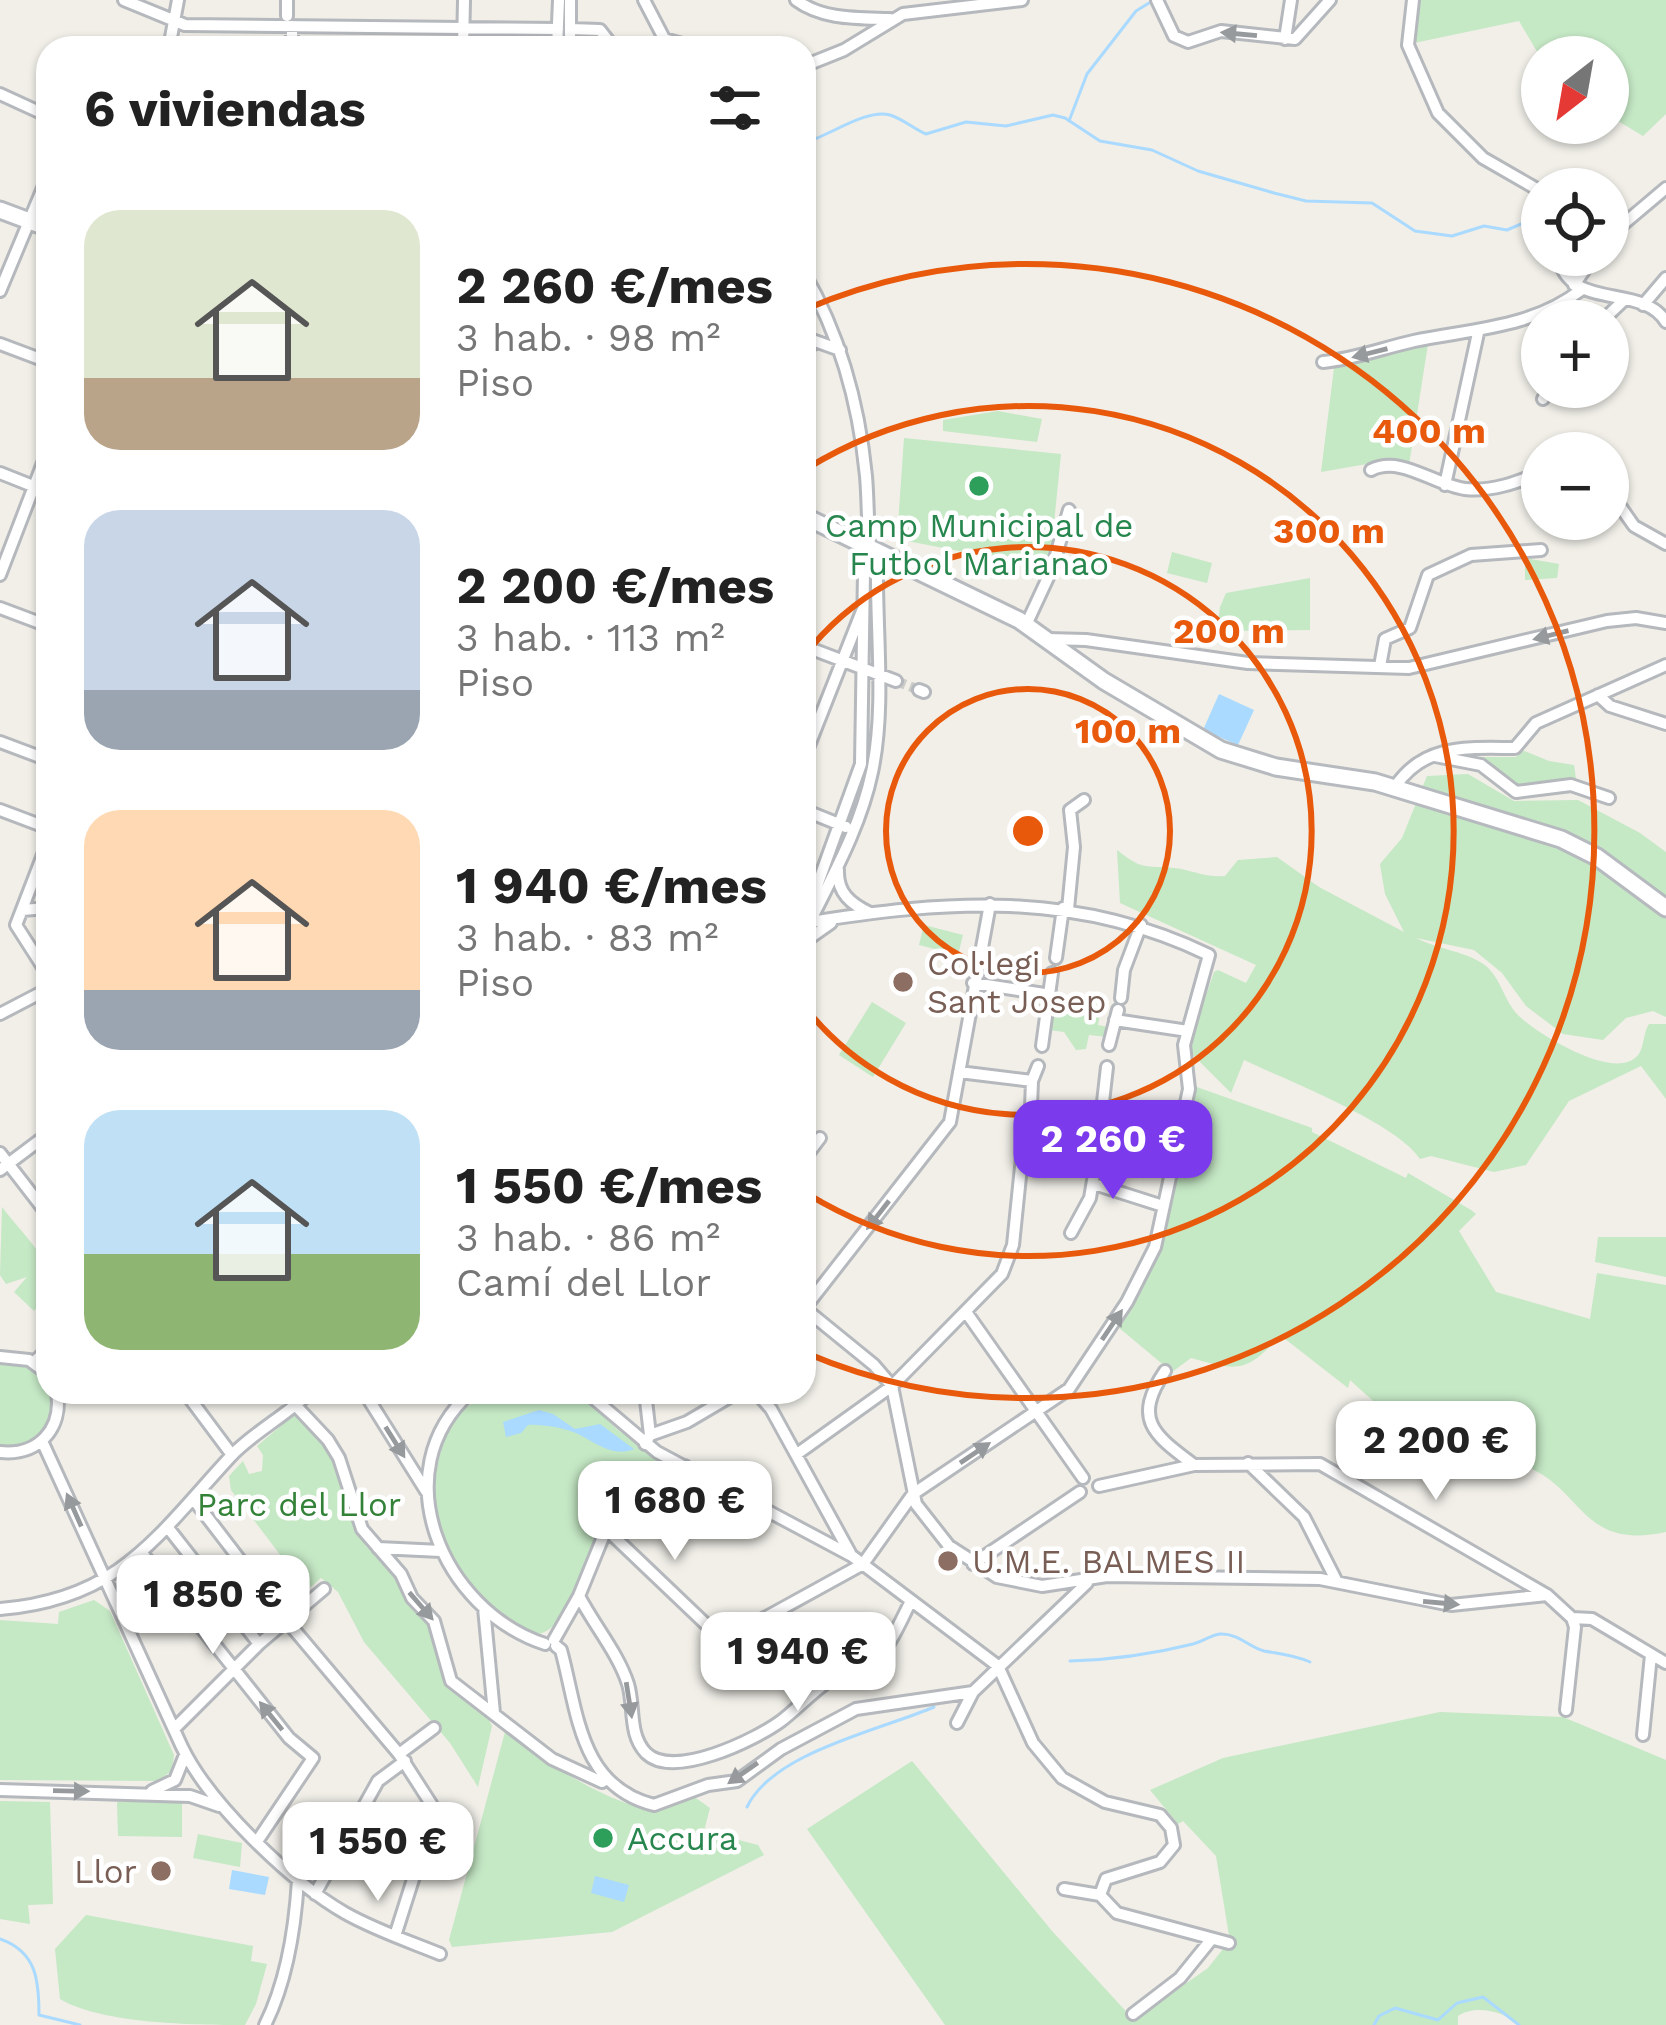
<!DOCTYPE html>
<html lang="es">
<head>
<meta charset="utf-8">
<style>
  :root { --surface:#fff; --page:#f2f2f2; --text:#222; --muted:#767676; --accent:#7c3aed }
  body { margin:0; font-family:"Work Sans",sans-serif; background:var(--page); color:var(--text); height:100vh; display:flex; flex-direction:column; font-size:45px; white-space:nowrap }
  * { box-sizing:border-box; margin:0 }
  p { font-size:39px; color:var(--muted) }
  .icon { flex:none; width:66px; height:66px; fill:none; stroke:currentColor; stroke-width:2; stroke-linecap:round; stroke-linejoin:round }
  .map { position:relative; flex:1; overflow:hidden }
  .side { position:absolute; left:36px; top:36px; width:780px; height:1368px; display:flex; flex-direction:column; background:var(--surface); border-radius:36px; box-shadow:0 3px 9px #0004 }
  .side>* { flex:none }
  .needle { width:78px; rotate:211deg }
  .tools { position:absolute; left:1521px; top:36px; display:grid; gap:24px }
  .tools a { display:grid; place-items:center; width:108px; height:108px; border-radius:50%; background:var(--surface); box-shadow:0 3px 9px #0004; font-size:60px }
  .price { position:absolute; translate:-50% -102px; padding:0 27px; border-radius:24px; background:#fff; color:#222; font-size:39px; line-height:78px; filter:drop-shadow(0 3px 6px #0008) }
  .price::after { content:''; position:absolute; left:50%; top:72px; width:36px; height:27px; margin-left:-18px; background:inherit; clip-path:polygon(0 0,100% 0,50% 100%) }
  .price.selected { background:var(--accent); color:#fff }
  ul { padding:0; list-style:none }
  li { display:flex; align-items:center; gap:36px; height:300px; padding:0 48px }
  li span { display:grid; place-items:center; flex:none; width:336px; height:240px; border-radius:36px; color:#555 }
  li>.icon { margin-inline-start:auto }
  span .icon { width:144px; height:144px; fill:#fffc; stroke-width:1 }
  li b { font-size:51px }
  h2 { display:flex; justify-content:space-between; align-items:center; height:144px; padding:0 48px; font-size:51px }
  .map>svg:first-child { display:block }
  .green { fill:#c5e8c5 }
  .water { fill:#aadaff }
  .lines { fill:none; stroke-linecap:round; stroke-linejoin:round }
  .stream { stroke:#aadaff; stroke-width:3 }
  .street-tunnel { stroke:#ccccc8; stroke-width:10; stroke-dasharray:10 5; stroke-linecap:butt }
  .street-casing { stroke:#b5b8bc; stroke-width:16 }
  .secondary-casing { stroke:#b6babf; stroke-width:21 }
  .street { stroke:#fff; stroke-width:10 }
  .secondary { stroke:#fff; stroke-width:15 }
  .oneway { fill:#979a9d }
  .ring { fill:none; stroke:#e8590c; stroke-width:6 }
  .leisure-dot { fill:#2e9e5b; stroke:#fff; stroke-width:4.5 }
  .education-dot { fill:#8d6e63; stroke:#fff; stroke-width:4.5 }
  .labels { text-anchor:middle; stroke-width:9; stroke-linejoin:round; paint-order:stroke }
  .leisure-label { font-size:33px; fill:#27864d; stroke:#fff }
  .education-label { font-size:33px; fill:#785e54; stroke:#fff; text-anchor:start }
  .park-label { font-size:33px; fill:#348238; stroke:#fff }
  .centre { fill:#e8590c; stroke:#fff; stroke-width:6 }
  .ring-label { font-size:36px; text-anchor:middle; font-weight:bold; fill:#e8590c; stroke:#fff; stroke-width:9; stroke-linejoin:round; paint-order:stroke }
</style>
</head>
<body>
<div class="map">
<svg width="1666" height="2025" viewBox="0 0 1666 2025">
  <rect width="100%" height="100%" fill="#f1efe8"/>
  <path class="green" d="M1420,0H1666V114L1643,136L1608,115V57H1542V60L1519,21L1414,43Z
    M1428,344L1409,465L1384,461L1321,472L1334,368Z
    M998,411L1042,419L1037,442L943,431V420Z
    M904,438L1061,454L1050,563H1021L897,539Z
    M1172,552L1212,563L1207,583L1167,573Z
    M1525,558L1559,564L1557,578L1525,580Z
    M1310,578V630L1217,631L1220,607L1226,593Z
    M1522,750L1549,761L1574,765L1576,779L1532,787L1513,785L1476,757H1516Z
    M1468,774L1514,801L1578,800L1640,833L1666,852V1017L1653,1011L1626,1018L1603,1040L1563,1034L1526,1006L1502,973L1474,950L1416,938C1437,949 1469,952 1486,966C1501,979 1504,1000 1517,1014C1535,1033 1611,1079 1635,1058C1645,1051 1642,1035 1649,1024H1666V1099L1641,1066L1569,1101L1526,1165L1494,1172L1431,1156L1420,1159C1397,1123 1286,1080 1244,1060L1231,1093L1191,1053L1192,1036L1214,972L1218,970L1246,983L1256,965L1120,903L1117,850C1144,871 1144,865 1174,868C1192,870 1206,878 1225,876L1238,860L1277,857L1319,887L1404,932L1385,894L1380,864L1402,838L1427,776Z
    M924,925L963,935L958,955L919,945Z
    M872,1002L906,1023L873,1077L839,1055Z
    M1054,1002L1101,1009L1098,1025L1108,1027L1107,1037L1089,1035L1086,1049L1076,1050L1064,1032L1049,1030Z
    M1194,1086L1312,1128V1132L1406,1178L1408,1173L1471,1210L1476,1214L1459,1231L1496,1292L1590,1319L1597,1273L1666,1285V1532C1579,1551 1584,1486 1522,1465C1496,1457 1466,1455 1440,1446C1408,1434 1375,1403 1350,1380L1348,1388L1280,1335C1247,1374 1237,1371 1191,1358L1172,1372L1118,1327C1167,1256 1181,1170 1194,1086Z
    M2,1207C28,1242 68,1269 34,1311L14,1292L27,1277L6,1284L0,1275Z
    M1598,1237H1666V1277L1595,1262Z
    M0,1364L31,1368L51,1392C58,1426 34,1451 0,1446Z
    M480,1392H578L617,1429L669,1468L667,1473L649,1482L639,1481L638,1488C626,1497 612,1505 604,1518C589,1543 569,1635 536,1634C522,1634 507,1619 497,1611C446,1569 421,1511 442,1448C452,1419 454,1413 479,1400Z
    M296,1413L324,1442L334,1458L366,1546L394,1575L407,1600L432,1626L447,1683L486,1714L492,1726L478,1787L450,1743L364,1642L338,1592L321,1578L311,1587L307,1582L303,1585L231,1490L229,1476L243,1461L249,1474L262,1471L263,1455L257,1446Z
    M94,1600L110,1611L174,1755L172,1771L157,1781L0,1780V1620L58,1624L59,1612Z
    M1440,1712L1563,1717L1666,1760V2025H1520C1505,2012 1476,2004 1458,2016V2025H945L807,1829L912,1761L1052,1931L1134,2020L1208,1968L1223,1949L1231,1948L1216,1856L1183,1821L1178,1824L1150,1790L1223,1758Z
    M505,1732C534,1755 620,1813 657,1808C669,1806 682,1799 693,1796L710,1808L704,1831L758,1845L764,1855L612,1932L452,1947L449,1940Z
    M0,1801L50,1802L53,1904L28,1905L30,1924L0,1919Z
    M117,1802H182V1837L118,1836Z
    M198,1834L242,1843L240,1867L193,1858Z
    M86,1915L253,1946L251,1961L267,1964L256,2004L245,2025C195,2025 102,2024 60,1999L55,1949Z"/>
  <path class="water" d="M1219,694L1254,710L1238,745L1203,730Z
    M539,1410L553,1414L575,1429L600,1424L634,1449C614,1458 596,1443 578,1434C566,1428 541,1424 528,1425L521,1433L506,1437L503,1422Z
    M232,1870L269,1877L265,1895L229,1889Z
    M595,1876L629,1885L624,1902L591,1893Z"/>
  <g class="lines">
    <path class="stream" d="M1069,121L1087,74L1136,11L1149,3
      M804,143C829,136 867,108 890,115C903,119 914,129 926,134L966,122L1006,126L1053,115L1065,118L1100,141L1152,150L1198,171L1274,193L1306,201L1372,203L1415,231L1452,236L1484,226L1507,230L1540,216
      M1070,1661C1112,1660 1153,1654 1193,1644C1202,1642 1211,1635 1220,1634C1238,1633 1249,1647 1264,1651C1280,1654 1294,1655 1310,1662
      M747,1807C773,1752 881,1730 934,1707
      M0,1939C37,1952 39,1981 39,2015L80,2025
      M1374,2025L1379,2016L1395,2008L1438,2020L1457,2003L1483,1997L1519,2025"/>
    <path class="street-tunnel" d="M896,681L919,690"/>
    <defs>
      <path id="street" d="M124,0L185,25L558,29
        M570,0V48
        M644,0L669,48
        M796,0C823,20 858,18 890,19
        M1157,0L1174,36L1188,42L1221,31L1295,39L1330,0
        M1413,0L1408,45L1438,113L1483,158L1542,192
        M287,16V0
        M292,26V48
        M570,29L600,30L614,48
        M664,39L697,48
        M1285,39L1291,0
        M169,48L178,0
        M463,48L464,0
        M557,48L559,0
        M804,66L844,50L903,14L1022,0
        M0,94L48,116
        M1608,237L1666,188
        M1558,255C1568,313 1642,282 1666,322
        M804,273C840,335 859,405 866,476C869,511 866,544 877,578C877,640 885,711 872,772C860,830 829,882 804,934
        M1574,285L1595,255
        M0,291L48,176
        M1643,305L1666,278
        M1602,321L1624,300
        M804,337L840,350
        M0,344L48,362
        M804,362L812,340
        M1323,362C1354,359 1383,348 1414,341C1472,329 1532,328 1581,290
        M1543,399L1550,387
        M1371,470C1401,455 1434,485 1465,489C1492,492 1518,482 1542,472
        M0,473L48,492
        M1445,485L1478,333
        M1608,489L1634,526L1666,544
        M0,575L48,450
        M0,608L48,626
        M1026,625L1052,569L1069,510
        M1047,639L1086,640L1248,663L1409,668L1607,621L1636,618L1666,623
        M804,646L896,681
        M1380,666L1385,639L1410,628L1428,575L1471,555L1541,550
        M919,690L924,692
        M1598,695L1610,706L1666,724
        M0,742L48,760
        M1435,756L1481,765L1516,792L1571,785L1609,798
        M804,758L862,611
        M1395,787C1424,743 1469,748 1515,748L1536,723L1666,665
        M0,810L48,828
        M804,810L846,827
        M48,842L16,925L48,975
        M838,870C837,893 851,904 870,913
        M1068,909L1074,847L1070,810L1084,800
        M22,910L48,908
        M814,910V894L861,764L864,572L871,557
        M804,942L831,923
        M1056,958L1063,908
        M973,983L1051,995
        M1121,998L1124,970L1141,925
        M0,1014L48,989
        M1115,1020L1188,1031
        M1109,1045L1118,1010
        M1042,1046L1052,973
        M959,1072L1032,1081
        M1103,1107L1182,1119
        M1030,1133L1032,1081L1038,1066
        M1098,1146L1107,1067
        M0,1153L48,1215
        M804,1159L820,1138
        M0,1170L48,1134
        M1094,1184L1163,1206
        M1071,1233L1090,1198L1098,1151
        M804,1308L874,1365L892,1386L916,1504L949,1546L997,1577L1042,1586L1107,1576L1320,1579L1451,1605L1547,1595
        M804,1309L950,1122L990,904
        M966,1312L1083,1478
        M0,1357L29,1360L48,1374
        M34,1362L48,1349
        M1165,1371C1132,1420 1154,1435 1194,1465
        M185,1392L232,1455
        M283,1392L328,1440L339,1458L362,1529L401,1574L412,1598L434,1621L451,1681L552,1759L602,1782L607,1778
        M364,1392L426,1491
        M471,1392C382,1471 442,1610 545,1644
        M586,1392L657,1452L852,1556L998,1666L1033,1743L1062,1778L1105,1802L1160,1815L1171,1828L1174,1845L1160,1862L1106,1879L1100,1895L1117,1913L1229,1943
        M645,1392L650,1435
        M756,1392L771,1409L850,1553
        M42,1441L182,1747C209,1803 291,1882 345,1913C375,1930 408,1941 440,1954
        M645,1444L650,1435L687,1422L738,1392
        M0,1452C38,1456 63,1429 57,1392
        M797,1454L892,1386L1002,1274L1013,1245L1022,1157
        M1248,1463L1304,1517L1337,1582
        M1099,1486L1194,1465L1320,1464L1547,1595L1572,1618L1592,1619L1666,1663
        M194,1500L286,1620L399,1754L435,1810L395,1936
        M605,1528L714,1632
        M169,1529L259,1644
        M378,1548L441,1551
        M142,1553L289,1738L313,1758L258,1840
        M973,1564L1080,1492
        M579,1596C594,1625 618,1653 628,1684C635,1707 628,1734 646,1753C673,1780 755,1740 781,1721C798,1708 812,1692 830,1680C846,1670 865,1669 879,1656C893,1641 902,1618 911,1601
        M484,1608L494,1713
        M0,1609C120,1599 156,1537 231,1456C255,1431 286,1416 310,1392
        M710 1641a12 12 0 1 1 24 0a12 12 0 1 1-24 0Z
        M732,1636L863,1564L913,1494L1069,1389L1127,1302L1155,1247L1189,1089L1184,1045L1209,955C1075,890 947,900 804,923
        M554,1640L579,1596L612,1515L685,1466
        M556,1646L561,1650C578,1712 579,1786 654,1805L708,1785L737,1781L781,1749L856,1709L973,1692L1087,1583
        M1566,1710L1575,1627L1572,1618
        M957,1723L973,1692
        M174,1729L259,1644L324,1589
        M1643,1735L1651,1655
        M399,1754L434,1728
        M0,1790L190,1796L219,1806
        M152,1791L175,1780L185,1755
        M1064,1889L1100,1895
        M315,1894L378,1781L405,1761
        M1133,2014L1180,1978L1210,1941
        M265,2025C287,1981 295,1929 298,1880"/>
      <path id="secondary" d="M0,210L48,228
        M804,516L1019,620L1104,681L1221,750L1276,767L1375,782L1561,839L1597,857L1666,908"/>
    </defs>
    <use href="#street" class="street-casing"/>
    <use href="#secondary" class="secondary-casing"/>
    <use href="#street" class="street"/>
    <use href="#secondary" class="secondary"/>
  </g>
  <defs><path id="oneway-solid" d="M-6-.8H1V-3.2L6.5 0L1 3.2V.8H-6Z" transform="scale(3)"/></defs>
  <g class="oneway">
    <use href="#oneway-solid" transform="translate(1239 34) rotate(-175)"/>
    <use href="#oneway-solid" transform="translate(1370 353) rotate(166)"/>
    <use href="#oneway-solid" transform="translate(1551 635) rotate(166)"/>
    <use href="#oneway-solid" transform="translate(878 1215) rotate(128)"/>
    <use href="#oneway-solid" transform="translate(1112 1325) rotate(-56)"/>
    <use href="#oneway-solid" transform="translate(395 1442) rotate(58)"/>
    <use href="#oneway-solid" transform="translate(975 1453) rotate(-34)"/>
    <use href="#oneway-solid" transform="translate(74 1510) rotate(-114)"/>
    <use href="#oneway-solid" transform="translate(1441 1603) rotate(5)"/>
    <use href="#oneway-solid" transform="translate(421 1606) rotate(49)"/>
    <use href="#oneway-solid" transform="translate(629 1700) rotate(81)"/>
    <use href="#oneway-solid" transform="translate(271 1716) rotate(-129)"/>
    <use href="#oneway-solid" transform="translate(743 1773) rotate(145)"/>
    <use href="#oneway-solid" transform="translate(71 1791) rotate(1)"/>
  </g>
  <g class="ring">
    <circle cx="1028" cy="831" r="142"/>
    <path d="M804 656A284 284 0 1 1 804 1006"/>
    <path d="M806 469A425 425 0 1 1 806 1193"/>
    <path d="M806 309A567 567 0 1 1 806 1353"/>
  </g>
  <g class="leisure-dot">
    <circle cx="979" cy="486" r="12"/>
    <circle cx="603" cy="1838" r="12"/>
  </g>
  <g class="education-dot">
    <circle cx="903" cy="982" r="12"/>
    <circle cx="948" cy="1561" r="12"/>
    <circle cx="161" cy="1871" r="12"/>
  </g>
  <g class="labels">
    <g class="leisure-label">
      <text x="979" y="537">Camp Municipal de<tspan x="979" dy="38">Futbol Marianao</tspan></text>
      <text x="627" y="1850" text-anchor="start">Accura</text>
    </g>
    <g class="education-label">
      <text x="927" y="975">Col·legi<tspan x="927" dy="38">Sant Josep</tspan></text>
      <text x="972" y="1573">U.M.E. BALMES II</text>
      <text x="137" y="1883" text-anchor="end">Llor</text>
    </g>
    <g class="park-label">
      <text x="299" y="1516">Parc del Llor</text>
    </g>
  </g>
  <circle cx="1028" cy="831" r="18" class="centre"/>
  <g class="ring-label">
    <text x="1429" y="443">400 m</text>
    <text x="1329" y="543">300 m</text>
    <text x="1229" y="643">200 m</text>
    <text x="1128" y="743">100 m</text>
  </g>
</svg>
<div class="tools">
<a><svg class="needle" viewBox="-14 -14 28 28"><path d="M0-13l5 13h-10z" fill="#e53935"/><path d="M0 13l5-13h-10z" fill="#767676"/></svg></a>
<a><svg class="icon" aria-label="locate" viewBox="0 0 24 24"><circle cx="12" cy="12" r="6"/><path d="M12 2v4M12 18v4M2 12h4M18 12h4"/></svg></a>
<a>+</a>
<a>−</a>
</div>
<b class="price selected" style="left:1113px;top:1202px">2 260 €</b>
<b class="price" style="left:1436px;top:1503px">2 200 €</b>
<b class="price" style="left:675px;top:1563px">1 680 €</b>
<b class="price" style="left:213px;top:1657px">1 850 €</b>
<b class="price" style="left:798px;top:1714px">1 940 €</b>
<b class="price" style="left:378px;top:1904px">1 550 €</b>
<section class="side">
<h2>6 viviendas<svg class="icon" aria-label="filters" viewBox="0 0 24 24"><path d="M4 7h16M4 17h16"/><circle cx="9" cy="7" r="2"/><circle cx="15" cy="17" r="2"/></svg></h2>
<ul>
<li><span style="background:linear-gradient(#dfe7d0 70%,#b9a48a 0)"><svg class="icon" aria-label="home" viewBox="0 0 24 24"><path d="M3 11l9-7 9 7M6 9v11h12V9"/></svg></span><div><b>2 260 €/mes</b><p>3 hab. · 98 m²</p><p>Piso</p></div></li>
<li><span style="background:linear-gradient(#c9d6e8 75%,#9aa5b1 0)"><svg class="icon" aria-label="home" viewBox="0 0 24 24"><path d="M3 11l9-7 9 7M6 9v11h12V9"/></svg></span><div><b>2 200 €/mes</b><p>3 hab. · 113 m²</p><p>Piso</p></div></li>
<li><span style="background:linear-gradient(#ffd9b3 75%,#9aa5b1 0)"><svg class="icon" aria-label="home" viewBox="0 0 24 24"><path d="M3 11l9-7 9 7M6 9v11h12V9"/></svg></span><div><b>1 940 €/mes</b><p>3 hab. · 83 m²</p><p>Piso</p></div></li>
<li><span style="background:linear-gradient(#bfe0f5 60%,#8fb573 0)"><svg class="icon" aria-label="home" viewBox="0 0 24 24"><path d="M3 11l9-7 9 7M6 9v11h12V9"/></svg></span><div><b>1 550 €/mes</b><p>3 hab. · 86 m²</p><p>Camí del Llor</p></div></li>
</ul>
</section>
</div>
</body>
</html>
